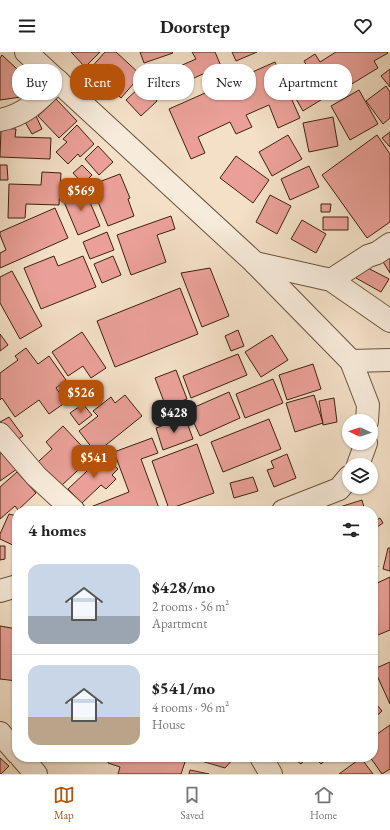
<!DOCTYPE html>
<html lang="en">
<head>
<meta charset="utf-8">
<style>
  :root { --surface:#fff; --page:#f2f2f2; --text:#222; --muted:#767676; --line:#e0e0e0; --accent:#b45309 }
  body { margin:0; font-family:"EB Garamond",serif; background:var(--page); color:var(--text); height:100vh; display:flex; flex-direction:column; font-size:15px; white-space:nowrap }
  * { box-sizing:border-box; margin:0 }
  p { font-size:13px; color:var(--muted) }
  .icon { flex:none; width:22px; height:22px; fill:none; stroke:currentColor; stroke-width:2; stroke-linecap:round; stroke-linejoin:round }
  .map { position:relative; flex:1; overflow:hidden }
  .drawer { position:absolute; left:12px; top:454px; width:366px; height:256px; display:flex; flex-direction:column; background:var(--surface); border-radius:16px; box-shadow:0 1px 3px #0004 }
  .drawer>* { flex:none }
  .guide { position:absolute; left:12px; top:12px; width:366px; height:36px; display:flex; gap:8px }
  .needle { width:26px; rotate:274deg }
  .fabs { position:absolute; left:342px; top:362px; display:grid; gap:8px }
  .fabs a { display:grid; place-items:center; width:36px; height:36px; border-radius:50%; background:var(--surface); box-shadow:0 1px 3px #0004; font-size:20px }
  .price { position:absolute; translate:-50% -34px; padding:0 9px; border-radius:8px; background:var(--accent); color:#fff; font-size:13px; line-height:26px; filter:drop-shadow(0 1px 2px #0008) }
  .price::after { content:''; position:absolute; left:50%; top:24px; width:12px; height:9px; margin-left:-6px; background:inherit; clip-path:polygon(0 0,100% 0,50% 100%) }
  .price.current { background:#222; color:#fff }
  ul { padding:0; list-style:none }
  li { display:flex; align-items:center; gap:12px; height:100px; padding:0 16px }
  li+li { border-top:1px solid var(--line) }
  li span { display:grid; place-items:center; flex:none; width:112px; height:80px; border-radius:12px; color:#555 }
  li>.icon { margin-inline-start:auto }
  span .icon { width:48px; height:48px; fill:#fffc; stroke-width:1 }
  li b { font-size:17px }
  h2 { display:flex; justify-content:space-between; align-items:center; height:48px; padding:0 16px; font-size:17px }
  .chip { padding:0 14px; border-radius:16px; background:var(--surface); box-shadow:0 1px 3px #0004; font-size:14px; line-height:36px }
  .chip.current { background:var(--accent); color:#fff }
  header { display:flex; justify-content:space-between; align-items:center; height:52px; padding:0 16px; background:var(--surface); font-size:18px; font-weight:700 }
  .menu { display:flex; justify-content:space-around; align-items:center; height:56px; border-top:1px solid var(--line); background:var(--surface); font-size:11px; color:var(--muted) }
  .menu a { display:grid; justify-items:center; gap:2px }
  .menu .current { color:var(--accent) }
  .map>svg:first-child { display:block }
  .building { fill:#eaa098; stroke:#3e220e }
  .lines { fill:none; stroke-linecap:round; stroke-linejoin:round }
  .minor-casing { stroke:#6b523c; stroke-width:24 }
  .tertiary-casing { stroke:#6b523c; stroke-width:24 }
  .minor { stroke:#f7ebdb; stroke-width:22 }
  .tertiary { stroke:#f7ebdb; stroke-width:22 }
</style>
</head>
<body>
<header><svg class="icon" aria-label="menu" viewBox="0 0 24 24"><path d="M4 6h16M4 12h16M4 18h16"/></svg>Doorstep<svg class="icon" aria-label="heart" viewBox="0 0 24 24"><path d="M12 20l-8-8c-3-5 5-10 8-4 3-6 11-1 8 4z"/></svg></header>
<div class="map">
<svg width="390" height="722" viewBox="0 0 390 722">
  <rect width="100%" height="100%" fill="#f3e0c7"/>
  <filter id="stains"><feTurbulence type="fractalNoise" baseFrequency=".005" numOctaves="4"/><feColorMatrix values="0 0 0 0 .2 0 0 0 0 .09 0 0 0 0 .02 0 0 0 .5 -.17"/></filter>
  <radialGradient id="worn" r=".72"><stop offset=".6" stop-color="#630" stop-opacity="0"/><stop offset="1" stop-color="#630" stop-opacity=".3"/></radialGradient>
  <path class="building" d="M71,0H100L85,15Z
    M105,0H116L141,23L121,46L90,17Z
    M140,0H172L173,1L144,11Z
    M192,0H215L221,14L158,42L148,18L160,13L164,21L196,7Z
    M232,0H257L236,9Z
    M336,0H387L388,1L374,9L378,16L327,47L304,9L315,2L320,10Z
    M2,3L33,32L21,45L0,48V6Z
    M275,10L300,66L278,76L269,53L246,63L252,75L236,82L230,70L198,85L205,101L191,107L169,57Z
    M306,16L324,46L303,59L291,38L304,30L299,20Z
    M390,17V35L381,24Z
    M142,33L157,49L141,64L126,48Z
    M386,34L390,40V66L383,72L366,49Z
    M359,38L378,72L350,88L331,54Z
    M56,47L77,69L59,86L38,64Z
    M36,64L42,77L32,82L25,70Z
    M333,65L338,94L309,100L303,71Z
    M77,73L94,92L80,105L78,102L68,112L56,100L67,90L63,87Z
    M1,76L16,77L15,85L51,86L50,107L0,105Z
    M390,80V95L382,86Z
    M288,83L302,107L272,124L259,100Z
    M377,83L390,102V170L367,186L322,123Z
    M98,94L113,110L99,123L85,107Z
    M236,104L269,128L253,151L220,126Z
    M0,113H7L8,128H0Z
    M82,113L92,123L83,132L73,121Z
    M309,114L319,135L290,148L281,127Z
    M42,120L61,121L59,153L26,152L25,166H8L9,132L41,133Z
    M120,122L130,146L128,147L134,164L108,174L91,133Z
    M84,136L100,174L78,183L62,145Z
    M270,143L291,154L277,182L256,170Z
    M321,152H331L330,160H321Z
    M55,156L68,186L0,216V201L6,198L0,183V180Z
    M171,164L175,177L157,183L166,210L131,223L117,183Z
    M323,165H348V178H323Z
    M302,168L326,182L316,201L291,187Z
    M107,180L114,198L90,207L83,190Z
    M390,199V221L380,205Z
    M54,204L58,214L83,204L96,235L41,257L24,216Z
    M113,204L121,223L102,231L94,212Z
    M362,213L389,227L381,240L356,226Z
    M210,216L229,264L202,275L181,221Z
    M12,219L42,274L20,287L0,251V225Z
    M180,236L198,282L115,315L97,269Z
    M238,278L244,294L231,299L225,284Z
    M82,280L106,316L91,326L83,314L68,324L52,300Z
    M0,282L8,293L0,299Z
    M272,283L288,308L261,325L245,300Z
    M26,296L38,312L49,304L66,328L56,336L66,350L49,362L39,348L15,365L2,346L0,348V321L18,308L15,304Z
    M238,302L247,323L191,346L183,324Z
    M313,312L321,337L287,348L279,323Z
    M176,318L187,347L166,355L155,326Z
    M273,327L283,351L245,366L236,342Z
    M229,340L240,366L200,384L188,358Z
    M125,343L142,364L96,401L79,379L98,364L93,359L111,345L115,351Z
    M314,343L323,371L295,380L286,351Z
    M334,346L337,370L323,373L319,349Z
    M83,352L92,363L79,373L70,361Z
    M9,365L23,384L14,390L0,370Z
    M185,365L193,387L163,398L156,376Z
    M269,367L281,397L223,420L211,390Z
    M63,374L92,405L61,434L38,410L52,397L46,390Z
    M152,386L158,401L141,407L160,459H90L88,456L129,440L114,400Z
    M197,392L214,441L169,457L152,409Z
    M4,400L17,417L0,429V402Z
    M287,402L296,426L274,435L267,418L274,416L271,409Z
    M104,403L118,417L112,423L116,427L106,437L101,433L82,451L68,437Z
    M17,420L36,441L18,458L15,454L0,467V435Z
    M253,425L258,439L234,446L230,431Z
    M362,448L365,459H327Z
    M9,462L17,464V495L0,487V482Z
    M380,466L383,471L374,477L373,470Z
    M0,494H5V507L0,508Z
    M388,496H390V519L383,517Z
    M373,501H374L378,515L373,517Z
    M390,525V578L373,585V533Z
    M0,574L17,577V629L0,627Z
    M390,610V652L374,617Z
    M373,648L382,659L373,667Z
    M390,673V717L382,722L370,705H373V699L378,695L373,688V685Z
    M109,705H168L185,710L181,722H118L120,715L108,711Z
    M188,705H235L225,716Z
    M292,705H307L301,712Z
    M315,705H329L321,712Z
    M0,706L9,714L1,722H0Z
    M361,706L373,722H339Z
    M190,718L209,722H189Z"/>
  <g class="lines">
    <defs>
      <path id="minor" d="M0,68C26,63 40,47 58,29
        M255,211L331,228L390,269
        M331,228L368,204L377,201L390,192
        M351,309L390,308
        M0,382L36,424L74,459
        M261,705L271,722"/>
      <path id="tertiary" d="M26,0L255,211L351,309L368,353L367,369
        M358,413L366,391
        M283,459L339,437L349,425
        M0,539L17,534
        M0,681L17,701
        M21,705L36,722"/>
    </defs>
    <use href="#minor" class="minor-casing"/>
    <use href="#tertiary" class="tertiary-casing"/>
    <use href="#minor" class="minor"/>
    <use href="#tertiary" class="tertiary"/>
  </g>
  <rect width="100%" height="100%" filter="url(#stains)"/>
  <rect width="100%" height="100%" fill="url(#worn)"/>
</svg>
<div class="fabs">
<a><svg class="needle" viewBox="-14 -14 28 28"><path d="M0-13l5 13h-10z" fill="#e53935"/><path d="M0 13l5-13h-10z" fill="#767676"/></svg></a>
<a><svg class="icon" aria-label="layers" viewBox="0 0 24 24"><path d="M12 4l9 5-9 5-9-5zM3 14l9 5 9-5"/></svg></a>
</div>
<b class="price" style="left:81px;top:160px">$569</b>
<b class="price" style="left:81px;top:362px">$526</b>
<b class="price current" style="left:174px;top:382px">$428</b>
<b class="price" style="left:94px;top:427px">$541</b>
<div class="guide">
<a class="chip">Buy</a>
<a class="chip current">Rent</a>
<a class="chip">Filters</a>
<a class="chip">New</a>
<a class="chip">Apartment</a>
</div>
<section class="drawer">
<h2>4 homes<svg class="icon" aria-label="filters" viewBox="0 0 24 24"><path d="M4 7h16M4 17h16"/><circle cx="9" cy="7" r="2"/><circle cx="15" cy="17" r="2"/></svg></h2>
<ul>
<li><span style="background:linear-gradient(#c9d6e8 65%,#9aa5b1 0)"><svg class="icon" aria-label="home" viewBox="0 0 24 24"><path d="M3 11l9-7 9 7M6 9v11h12V9"/></svg></span><div><b>$428/mo</b><p>2 rooms · 56 m²</p><p>Apartment</p></div></li>
<li><span style="background:linear-gradient(#c9d6e8 65%,#b9a48a 0)"><svg class="icon" aria-label="home" viewBox="0 0 24 24"><path d="M3 11l9-7 9 7M6 9v11h12V9"/></svg></span><div><b>$541/mo</b><p>4 rooms · 96 m²</p><p>House</p></div></li>
</ul>
</section>
</div>
<nav class="menu">
<a class="current"><svg class="icon" aria-label="map" viewBox="0 0 24 24"><path d="M3 6l6-2 6 2 6-2v14l-6 2-6-2-6 2zM9 4v14M15 6v14"/></svg>Map</a>
<a><svg class="icon" aria-label="saved" viewBox="0 0 24 24"><path d="M7 4h10v16l-5-4-5 4z"/></svg>Saved</a>
<a><svg class="icon" aria-label="home" viewBox="0 0 24 24"><path d="M3 11l9-7 9 7M6 9v11h12V9"/></svg>Home</a>
</nav>
</body>
</html>
